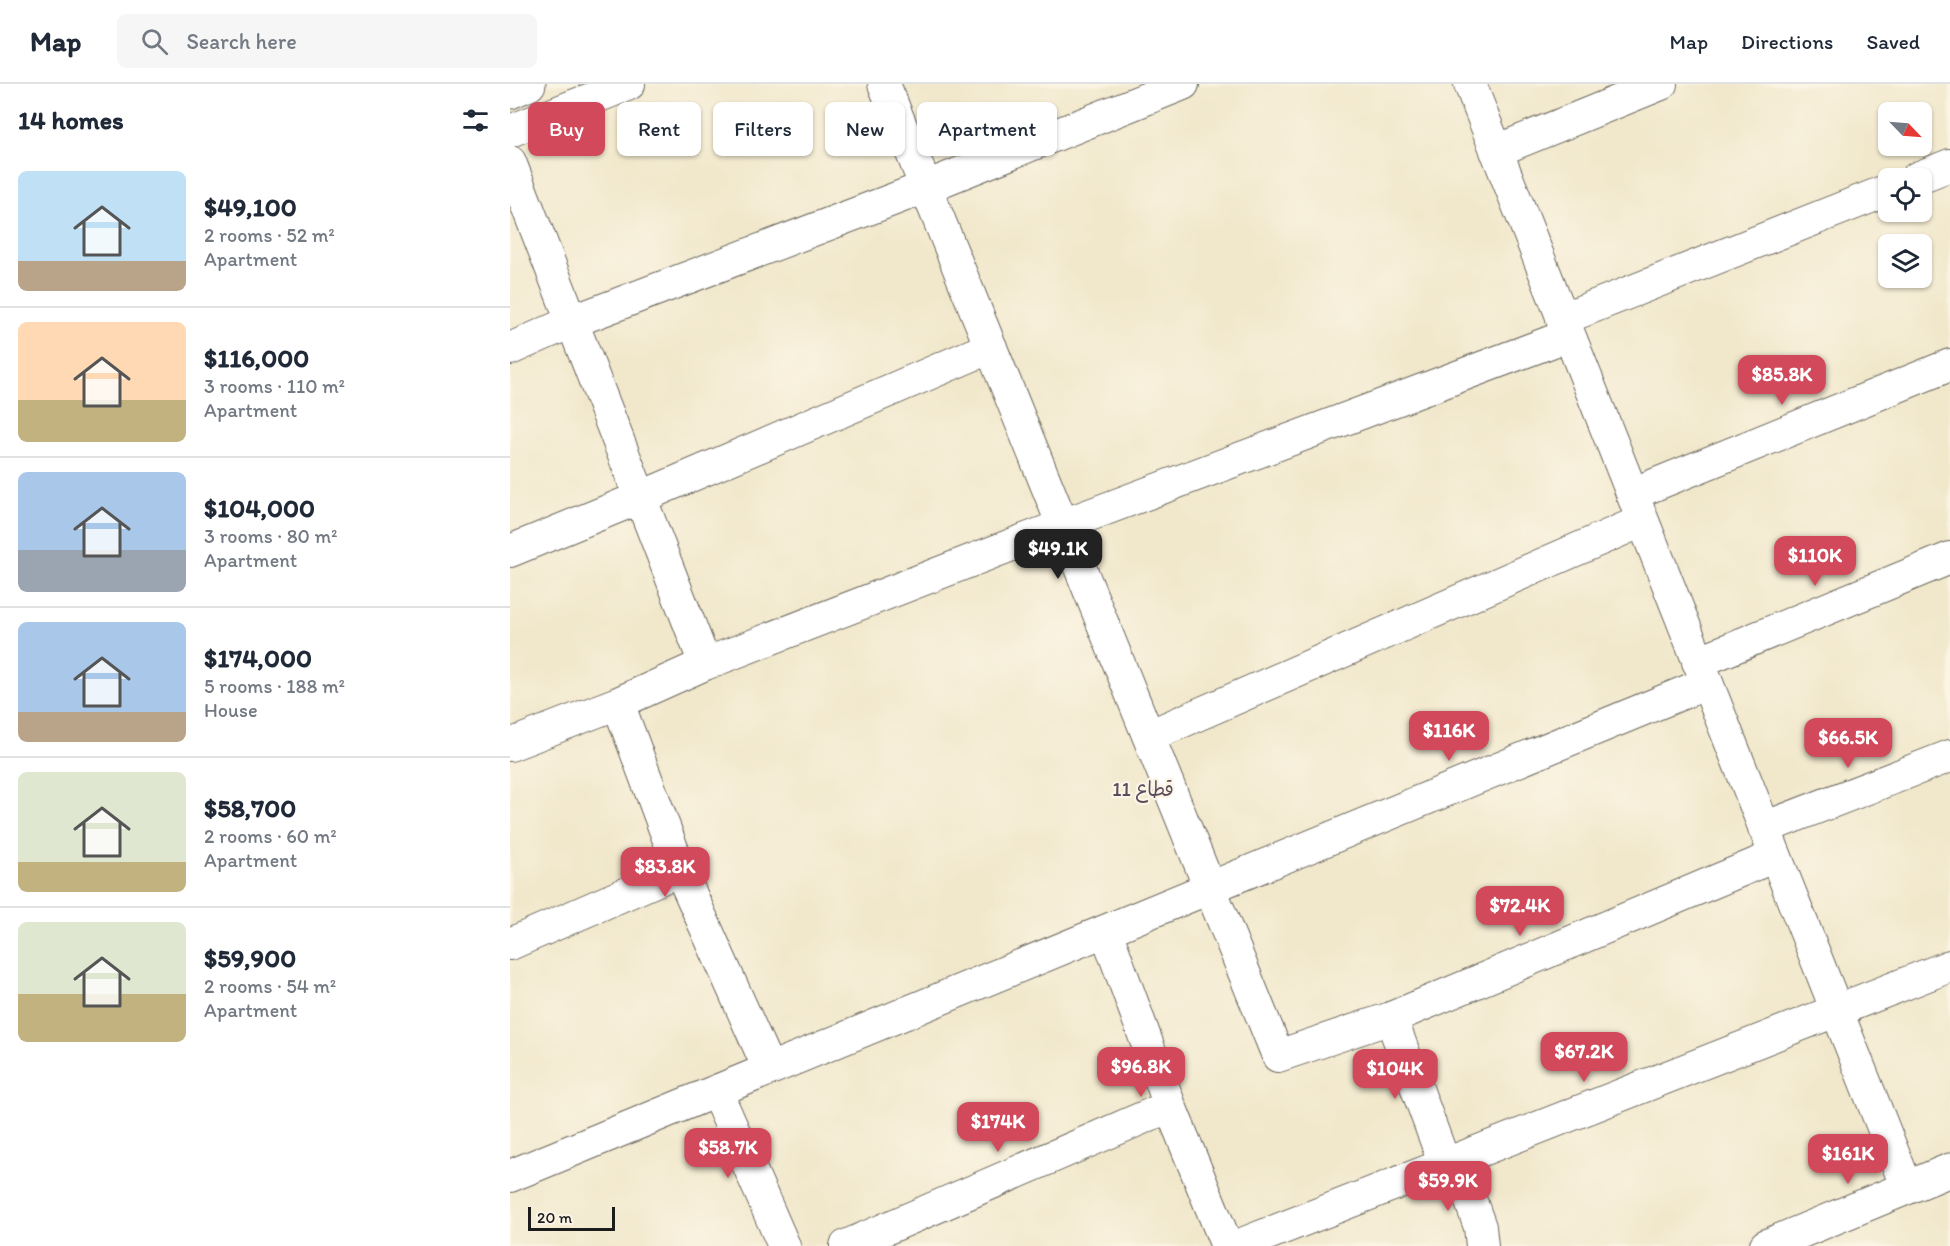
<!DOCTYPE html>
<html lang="en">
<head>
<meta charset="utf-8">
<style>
  :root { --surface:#fff; --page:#f6f6f7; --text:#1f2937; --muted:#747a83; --line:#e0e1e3; --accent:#d1495b }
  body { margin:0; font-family:Itim,"Playpen Sans Arabic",sans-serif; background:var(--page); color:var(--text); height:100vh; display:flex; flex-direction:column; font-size:22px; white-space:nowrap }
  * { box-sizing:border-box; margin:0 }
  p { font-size:20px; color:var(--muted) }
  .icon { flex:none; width:33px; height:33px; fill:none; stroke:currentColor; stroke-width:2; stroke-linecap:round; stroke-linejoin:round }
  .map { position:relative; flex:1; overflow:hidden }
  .details { display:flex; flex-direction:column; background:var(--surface); width:510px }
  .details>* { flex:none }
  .guide { position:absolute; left:18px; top:18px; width:570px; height:54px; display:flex; gap:12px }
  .needle { width:39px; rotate:115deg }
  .fabs { position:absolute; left:1368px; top:18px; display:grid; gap:12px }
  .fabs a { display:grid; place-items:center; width:54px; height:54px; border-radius:9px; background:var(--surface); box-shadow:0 2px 4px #0004; font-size:30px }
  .scale { position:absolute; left:18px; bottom:15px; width:87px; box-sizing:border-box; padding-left:6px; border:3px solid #1c1c1c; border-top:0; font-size:16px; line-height:21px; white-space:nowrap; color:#1c1c1c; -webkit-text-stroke:4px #fcf5e5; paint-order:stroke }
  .price { position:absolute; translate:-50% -51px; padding:0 14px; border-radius:12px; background:var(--accent); color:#fff; font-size:20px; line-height:39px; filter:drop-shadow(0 2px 3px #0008) }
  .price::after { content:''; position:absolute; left:50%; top:36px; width:18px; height:14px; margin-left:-9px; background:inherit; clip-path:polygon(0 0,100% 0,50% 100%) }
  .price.selected { background:#222; color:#fff }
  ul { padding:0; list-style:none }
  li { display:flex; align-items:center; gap:18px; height:150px; padding:0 18px }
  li+li { border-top:2px solid var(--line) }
  li span { display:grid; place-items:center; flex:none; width:168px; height:120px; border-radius:9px; color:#555 }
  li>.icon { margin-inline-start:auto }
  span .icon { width:72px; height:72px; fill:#fffc; stroke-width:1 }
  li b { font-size:26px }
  h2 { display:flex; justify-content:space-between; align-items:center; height:72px; padding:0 18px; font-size:26px }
  .pill { padding:0 21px; border-radius:9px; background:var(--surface); box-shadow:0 2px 4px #0004; font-size:21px; line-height:54px }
  .pill.selected { background:var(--accent); color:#fff }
  header { display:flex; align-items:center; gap:36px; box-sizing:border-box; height:84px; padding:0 30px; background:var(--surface); border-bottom:2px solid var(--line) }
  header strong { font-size:28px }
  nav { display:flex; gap:33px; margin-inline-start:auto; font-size:21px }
  .search { width:420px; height:54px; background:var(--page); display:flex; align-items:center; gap:15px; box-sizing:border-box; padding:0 21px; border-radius:9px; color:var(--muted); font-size:22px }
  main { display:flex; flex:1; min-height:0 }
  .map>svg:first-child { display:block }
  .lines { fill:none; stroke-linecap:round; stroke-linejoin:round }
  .minor-casing { stroke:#67635a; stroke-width:34 }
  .tertiary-casing { stroke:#67635a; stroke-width:35 }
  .primary-casing { stroke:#67635a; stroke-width:35 }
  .minor { stroke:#fff; stroke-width:32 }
  .tertiary { stroke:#fff; stroke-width:33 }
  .primary { stroke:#fff; stroke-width:33 }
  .labels { text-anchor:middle; stroke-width:4.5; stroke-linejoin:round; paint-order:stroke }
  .neighbourhood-label { font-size:20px; fill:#5a4c5b; stroke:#fcf5e5 }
</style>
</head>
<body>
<header>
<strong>Map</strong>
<div class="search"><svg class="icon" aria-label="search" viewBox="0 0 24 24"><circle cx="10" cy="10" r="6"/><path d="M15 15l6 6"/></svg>Search here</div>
<nav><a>Map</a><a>Directions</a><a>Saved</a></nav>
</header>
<main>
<section class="details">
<h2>14 homes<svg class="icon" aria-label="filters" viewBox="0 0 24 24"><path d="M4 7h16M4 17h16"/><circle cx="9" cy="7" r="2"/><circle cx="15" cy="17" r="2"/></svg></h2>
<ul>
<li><span style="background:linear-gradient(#bfe0f5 75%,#b9a48a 0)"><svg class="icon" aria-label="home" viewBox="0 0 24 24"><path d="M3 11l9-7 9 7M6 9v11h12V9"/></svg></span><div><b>$49,100</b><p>2 rooms · 52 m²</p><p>Apartment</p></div></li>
<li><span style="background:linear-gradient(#ffd9b3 65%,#c2b280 0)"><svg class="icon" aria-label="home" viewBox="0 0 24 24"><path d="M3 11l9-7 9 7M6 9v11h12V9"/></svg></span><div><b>$116,000</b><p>3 rooms · 110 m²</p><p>Apartment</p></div></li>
<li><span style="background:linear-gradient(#a9c7e8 65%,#9aa5b1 0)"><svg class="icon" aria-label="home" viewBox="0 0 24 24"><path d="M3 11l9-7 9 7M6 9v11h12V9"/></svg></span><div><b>$104,000</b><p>3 rooms · 80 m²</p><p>Apartment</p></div></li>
<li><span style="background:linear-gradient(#a9c7e8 75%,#b9a48a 0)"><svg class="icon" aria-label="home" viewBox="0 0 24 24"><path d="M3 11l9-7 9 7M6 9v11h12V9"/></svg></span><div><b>$174,000</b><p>5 rooms · 188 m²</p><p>House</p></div></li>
<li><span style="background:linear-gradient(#dfe7d0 75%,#c2b280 0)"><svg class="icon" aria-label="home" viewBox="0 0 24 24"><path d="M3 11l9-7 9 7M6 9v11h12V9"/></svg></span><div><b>$58,700</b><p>2 rooms · 60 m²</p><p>Apartment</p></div></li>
<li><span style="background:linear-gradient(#dfe7d0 60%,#c2b280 0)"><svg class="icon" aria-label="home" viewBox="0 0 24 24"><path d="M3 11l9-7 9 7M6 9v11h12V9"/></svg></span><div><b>$59,900</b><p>2 rooms · 54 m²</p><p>Apartment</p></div></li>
</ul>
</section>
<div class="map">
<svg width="1440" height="1162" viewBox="0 0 1440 1162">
  <rect width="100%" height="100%" fill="#fcf5e5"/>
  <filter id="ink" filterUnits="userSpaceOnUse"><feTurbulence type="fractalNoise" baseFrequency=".0167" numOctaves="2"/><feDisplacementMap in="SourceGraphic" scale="12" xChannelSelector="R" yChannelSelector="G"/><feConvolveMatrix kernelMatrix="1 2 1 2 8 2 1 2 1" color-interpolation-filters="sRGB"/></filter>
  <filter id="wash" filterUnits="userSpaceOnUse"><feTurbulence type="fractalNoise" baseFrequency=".008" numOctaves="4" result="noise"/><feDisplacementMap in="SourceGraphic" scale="24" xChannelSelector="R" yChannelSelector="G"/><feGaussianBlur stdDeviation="1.35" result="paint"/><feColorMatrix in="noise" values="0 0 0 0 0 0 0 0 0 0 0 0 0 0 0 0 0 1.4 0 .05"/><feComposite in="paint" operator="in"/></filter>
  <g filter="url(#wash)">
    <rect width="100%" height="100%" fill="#f1e8cc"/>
  </g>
  <g filter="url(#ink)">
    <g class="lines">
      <defs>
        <path id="minor" d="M374,0L768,972L881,934L1265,772
          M960,0L1397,1104
          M0,47L119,0
          M986,67L1151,0
          M0,78L195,580
          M1407,94L1440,81
          M1052,235L1378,106
          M0,265L61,238L416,103L673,0
          M1122,410L1440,281
          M0,467L129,414L481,263
          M1188,578L1440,474
          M108,619L170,786L259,985
          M639,652L1132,437
          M0,661L108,619L195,580L553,441L1059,251
          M1254,744L1440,672
          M596,847L660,1022L717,1162
          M0,860L170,786
          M881,934L935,1081
          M206,1007L274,1162
          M946,1076L970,1143L972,1162
          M0,1092L1197,599
          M336,1162L660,1022
          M727,1162L1440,882"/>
        <path id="tertiary" d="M1256,1162L1440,1086"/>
        <path id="primary" d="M0,8L19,0"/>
      </defs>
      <use href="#minor" class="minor-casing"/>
      <use href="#tertiary" class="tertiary-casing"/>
      <use href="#primary" class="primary-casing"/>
      <use href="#minor" class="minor"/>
      <use href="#tertiary" class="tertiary"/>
      <use href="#primary" class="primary"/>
    </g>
  </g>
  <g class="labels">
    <g class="neighbourhood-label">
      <text x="633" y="712">قطاع 11</text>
    </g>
  </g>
</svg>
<div class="fabs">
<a><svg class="needle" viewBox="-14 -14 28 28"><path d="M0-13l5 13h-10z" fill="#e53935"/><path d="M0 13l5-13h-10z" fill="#747a83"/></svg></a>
<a><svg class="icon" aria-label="locate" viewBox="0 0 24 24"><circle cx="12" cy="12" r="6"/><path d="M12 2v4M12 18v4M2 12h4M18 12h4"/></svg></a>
<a><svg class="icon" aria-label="layers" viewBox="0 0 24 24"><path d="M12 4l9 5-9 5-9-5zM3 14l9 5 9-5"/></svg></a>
</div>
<div class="scale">20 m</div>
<b class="price" style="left:1272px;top:322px">$85.8K</b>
<b class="price selected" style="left:548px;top:496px">$49.1K</b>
<b class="price" style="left:1305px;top:503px">$110K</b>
<b class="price" style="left:939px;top:678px">$116K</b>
<b class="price" style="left:1338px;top:685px">$66.5K</b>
<b class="price" style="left:155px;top:814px">$83.8K</b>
<b class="price" style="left:1010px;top:853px">$72.4K</b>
<b class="price" style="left:1074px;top:999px">$67.2K</b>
<b class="price" style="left:631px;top:1014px">$96.8K</b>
<b class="price" style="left:885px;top:1016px">$104K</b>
<b class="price" style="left:488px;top:1069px">$174K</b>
<b class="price" style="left:218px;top:1095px">$58.7K</b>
<b class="price" style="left:1338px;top:1101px">$161K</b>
<b class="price" style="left:938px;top:1128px">$59.9K</b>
<div class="guide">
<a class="pill selected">Buy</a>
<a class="pill">Rent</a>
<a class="pill">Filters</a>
<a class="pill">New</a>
<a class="pill">Apartment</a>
</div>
</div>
</main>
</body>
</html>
